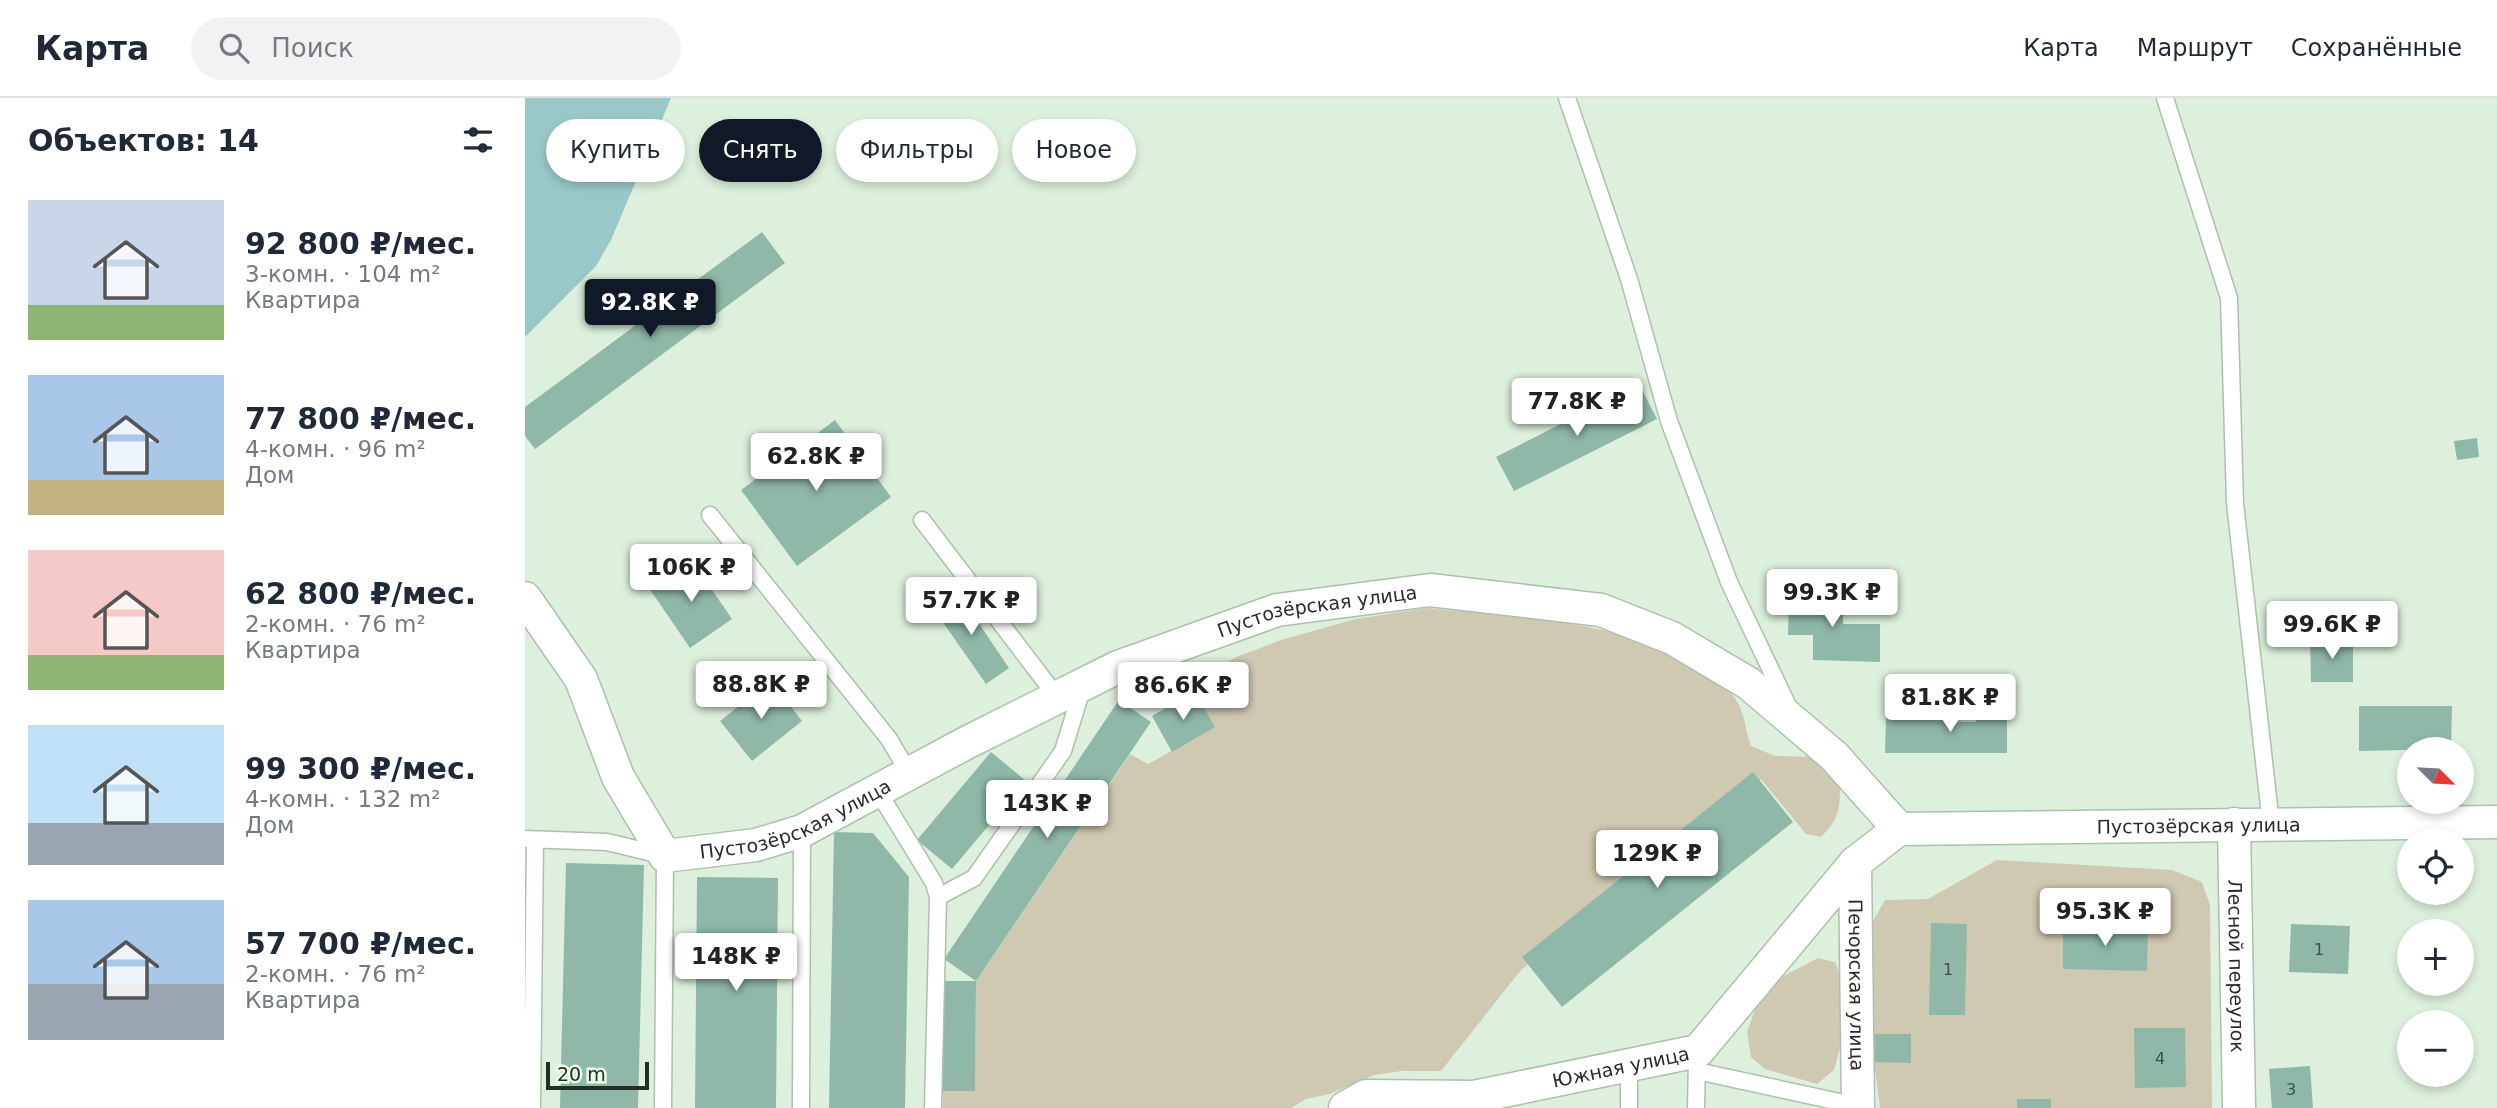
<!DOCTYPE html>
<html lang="ru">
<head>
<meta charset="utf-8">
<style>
  :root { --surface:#fff; --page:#f2f2f3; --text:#1f2937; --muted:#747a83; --line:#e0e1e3; --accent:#111827 }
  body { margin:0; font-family:"DejaVu Sans",sans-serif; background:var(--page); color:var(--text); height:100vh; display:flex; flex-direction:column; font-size:26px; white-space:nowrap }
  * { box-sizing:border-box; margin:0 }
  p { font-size:23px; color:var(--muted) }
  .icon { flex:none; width:38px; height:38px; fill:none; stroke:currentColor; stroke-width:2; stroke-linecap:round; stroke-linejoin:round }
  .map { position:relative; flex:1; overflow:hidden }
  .sheet { display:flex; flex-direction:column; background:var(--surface); width:525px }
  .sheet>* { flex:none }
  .guide { position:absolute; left:21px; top:21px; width:665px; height:63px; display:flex; gap:14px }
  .needle { width:46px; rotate:114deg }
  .fabs { position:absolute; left:1872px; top:639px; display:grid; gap:14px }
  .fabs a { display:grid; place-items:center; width:77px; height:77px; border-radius:50%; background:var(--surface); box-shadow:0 4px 10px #0003; font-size:35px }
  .scale { position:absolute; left:21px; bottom:18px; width:103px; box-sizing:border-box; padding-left:7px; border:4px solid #262d26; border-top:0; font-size:19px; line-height:24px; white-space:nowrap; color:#262d26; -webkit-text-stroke:5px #eafdea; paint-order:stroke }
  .price { position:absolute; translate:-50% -60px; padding:0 16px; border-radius:7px; background:#fff; color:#222; font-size:23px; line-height:46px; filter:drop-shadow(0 2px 4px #0008) }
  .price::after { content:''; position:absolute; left:50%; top:42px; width:21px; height:16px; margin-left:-10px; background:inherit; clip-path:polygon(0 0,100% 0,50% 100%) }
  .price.on { background:var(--accent); color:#fff }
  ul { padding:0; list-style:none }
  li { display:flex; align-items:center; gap:21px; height:175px; padding:0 28px }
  li span { display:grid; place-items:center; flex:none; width:196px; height:140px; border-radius:0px; color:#555 }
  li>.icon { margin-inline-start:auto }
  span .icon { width:84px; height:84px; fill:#fffc; stroke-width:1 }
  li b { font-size:30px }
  h2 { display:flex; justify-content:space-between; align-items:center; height:84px; padding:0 28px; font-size:30px }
  .pill { padding:0 24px; border-radius:32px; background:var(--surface); box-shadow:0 4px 10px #0003; font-size:24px; line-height:63px }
  .pill.on { background:var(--accent); color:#fff }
  header { display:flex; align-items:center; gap:42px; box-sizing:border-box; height:98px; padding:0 35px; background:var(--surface); border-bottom:2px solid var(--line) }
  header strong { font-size:33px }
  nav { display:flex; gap:38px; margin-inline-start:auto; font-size:24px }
  .search { width:490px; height:63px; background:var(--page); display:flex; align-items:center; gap:18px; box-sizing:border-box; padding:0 24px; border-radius:38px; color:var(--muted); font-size:26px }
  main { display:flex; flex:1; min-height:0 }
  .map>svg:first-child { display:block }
  .green { fill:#d0c9b2 }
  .water { fill:#9ac8c8 }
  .building { fill:#8fb8a9 }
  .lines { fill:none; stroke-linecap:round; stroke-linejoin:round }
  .lane-casing { stroke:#adbfad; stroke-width:19 }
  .street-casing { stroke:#adbfad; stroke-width:35 }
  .lane { stroke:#fff; stroke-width:16 }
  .street { stroke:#fff; stroke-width:32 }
  .labels { text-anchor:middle; stroke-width:6; stroke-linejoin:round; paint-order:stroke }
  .number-label { font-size:16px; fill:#405047 }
  .street-label { font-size:19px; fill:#262d26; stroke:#eafdea }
</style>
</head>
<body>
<header>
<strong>Карта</strong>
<div class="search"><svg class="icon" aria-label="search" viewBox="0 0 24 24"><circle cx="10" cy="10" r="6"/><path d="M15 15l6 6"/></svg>Поиск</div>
<nav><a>Карта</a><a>Маршрут</a><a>Сохранённые</a></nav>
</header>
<main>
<section class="sheet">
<h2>Объектов: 14<svg class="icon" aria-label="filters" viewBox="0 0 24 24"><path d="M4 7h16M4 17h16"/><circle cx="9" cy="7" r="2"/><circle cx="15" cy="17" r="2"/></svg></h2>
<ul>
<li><span style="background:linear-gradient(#c9d6e8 75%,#8fb573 0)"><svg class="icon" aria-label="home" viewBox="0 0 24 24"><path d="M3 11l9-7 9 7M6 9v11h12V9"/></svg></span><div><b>92 800 ₽/мес.</b><p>3-комн. · 104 m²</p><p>Квартира</p></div></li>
<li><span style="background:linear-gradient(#a9c7e8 75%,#c2b280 0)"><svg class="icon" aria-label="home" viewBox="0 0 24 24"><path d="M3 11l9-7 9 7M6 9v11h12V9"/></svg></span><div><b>77 800 ₽/мес.</b><p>4-комн. · 96 m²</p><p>Дом</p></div></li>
<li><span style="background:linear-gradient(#f6c9c9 75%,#8fb573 0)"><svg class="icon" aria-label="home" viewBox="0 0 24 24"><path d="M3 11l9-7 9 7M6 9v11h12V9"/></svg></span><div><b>62 800 ₽/мес.</b><p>2-комн. · 76 m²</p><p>Квартира</p></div></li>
<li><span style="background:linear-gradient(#bfe0f5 70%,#9aa5b1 0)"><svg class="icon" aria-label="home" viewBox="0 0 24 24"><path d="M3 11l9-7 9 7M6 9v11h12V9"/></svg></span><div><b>99 300 ₽/мес.</b><p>4-комн. · 132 m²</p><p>Дом</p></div></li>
<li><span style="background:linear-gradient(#a9c7e8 60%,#9aa5b1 0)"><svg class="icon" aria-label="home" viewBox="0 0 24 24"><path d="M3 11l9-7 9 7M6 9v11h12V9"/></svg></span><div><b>57 700 ₽/мес.</b><p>2-комн. · 76 m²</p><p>Квартира</p></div></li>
</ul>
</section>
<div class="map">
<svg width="1972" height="1010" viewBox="0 0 1972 1010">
  <rect width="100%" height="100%" fill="#ddf0dd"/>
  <path class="green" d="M902,510C996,520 1098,520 1179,575C1191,583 1208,593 1214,607C1220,619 1221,635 1226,648L1250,658L1292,659L1315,684C1315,711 1315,720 1296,739L1281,736L1236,681L996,872L916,973H877L849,977L805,996L781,1001L766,1010H418V993L450,992L451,883L605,656L623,666L690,629L670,593L684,579L709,560L759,541L831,521Z
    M1472,762L1647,772L1677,784L1685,807L1687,1010H1355L1349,964L1345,881V828L1360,802L1403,801Z
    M1293,860L1310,864L1318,883L1323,920L1309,972L1292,986L1240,971L1226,959L1222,934L1233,903L1255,880Z"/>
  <path class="water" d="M0,0H146L86,142L71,168L0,239Z"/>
  <path class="building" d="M237,134L260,165L10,351L0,338V309Z
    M1114,286L1132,321L989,393L971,359Z
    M310,322L366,399L272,468L216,392Z
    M1952,340L1954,359L1932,362L1929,343Z
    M166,461L207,521L165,550L124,490Z
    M432,493L484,570L461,586L408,510Z
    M1264,495L1318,496V526H1355V564L1288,562V537H1263Z
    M1785,543H1828V584H1786Z
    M246,583L277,623L227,663L195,623Z
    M670,593L690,629L647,654L627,618Z
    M594,602L626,624L451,883L419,861Z
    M1451,607H1482V655H1360L1361,620H1422V624H1451Z
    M1834,608H1927L1926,651L1834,653Z
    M466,654L501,683L427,771L392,742Z
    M1228,674L1268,724L1037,909L997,859Z
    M309,734L348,735L384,779L380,1010H304Z
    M41,765L119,767L113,1010H35Z
    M172,779L253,780L251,1010H170Z
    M1406,825L1442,826L1440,917H1404Z
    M1766,826L1825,828L1823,876L1764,874Z
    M1538,828L1623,829L1622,873L1538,871Z
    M418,883H451L450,993H418Z
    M1609,930H1660L1661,989L1610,990Z
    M1349,936H1386V965L1349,964Z
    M1785,968L1788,1010H1747L1744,971Z
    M1492,1001H1526V1010H1492Z"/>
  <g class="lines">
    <defs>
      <path id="lane" d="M1042,0L1104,181L1144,323L1204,484L1264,610
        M1640,0L1704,200L1710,405L1746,726
        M185,417L364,641L384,675
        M397,422L532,599
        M352,692L409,785L413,799L408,1010
        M0,741L82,744L140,758L138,1010
        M413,799L449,780L538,653L558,588
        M1172,973L1333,1008
        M7,1010L10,742
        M276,1010L277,733
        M1104,1010V967
        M1171,1010L1172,962"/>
      <g id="street">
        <path id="s1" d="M0,500L56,581L93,679L140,758L231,747L277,733L441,645L593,569L752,512L905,492L1076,512L1147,540L1223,585L1309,658L1374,731"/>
        <path id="s2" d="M1709,726L1714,1010"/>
        <path id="s3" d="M1330,765L1333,1010"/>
        <path id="s4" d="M820,1010L841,998L949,999L1173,953L1330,765L1374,731L1972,724"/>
      </g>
    </defs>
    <use href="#lane" class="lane-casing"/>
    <use href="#street" class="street-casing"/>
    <use href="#lane" class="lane"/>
    <use href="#street" class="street"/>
  </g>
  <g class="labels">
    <g class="number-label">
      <text x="1794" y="857">1</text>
      <text x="1423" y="877">1</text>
      <text x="1635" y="966">4</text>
      <text x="1766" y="997">3</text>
    </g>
    <g class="street-label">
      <text dy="7" stroke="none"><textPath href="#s1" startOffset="999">Пустозёрская улица</textPath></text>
      <text dy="7" stroke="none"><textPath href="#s1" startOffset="432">Пустозёрская улица</textPath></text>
      <text dy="7" stroke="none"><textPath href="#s4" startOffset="961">Пустозёрская улица</textPath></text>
      <text dy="7" stroke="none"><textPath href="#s2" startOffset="142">Лесной переулок</textPath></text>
      <text dy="7" stroke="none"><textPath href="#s3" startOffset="122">Печорская улица</textPath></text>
      <text dy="7" stroke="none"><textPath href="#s4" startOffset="282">Южная улица</textPath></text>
    </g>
  </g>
</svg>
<div class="fabs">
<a><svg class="needle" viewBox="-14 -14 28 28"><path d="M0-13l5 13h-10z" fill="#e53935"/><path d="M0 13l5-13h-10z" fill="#747a83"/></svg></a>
<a><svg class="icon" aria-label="locate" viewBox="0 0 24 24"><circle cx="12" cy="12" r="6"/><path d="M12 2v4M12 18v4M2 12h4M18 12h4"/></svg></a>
<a>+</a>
<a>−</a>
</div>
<div class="scale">20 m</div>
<b class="price on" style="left:125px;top:241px">92.8K ₽</b>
<b class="price" style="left:1052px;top:340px">77.8K ₽</b>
<b class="price" style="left:291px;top:395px">62.8K ₽</b>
<b class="price" style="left:166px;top:506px">106K ₽</b>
<b class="price" style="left:1307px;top:531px">99.3K ₽</b>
<b class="price" style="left:446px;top:539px">57.7K ₽</b>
<b class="price" style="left:1807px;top:563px">99.6K ₽</b>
<b class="price" style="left:236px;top:623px">88.8K ₽</b>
<b class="price" style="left:658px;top:624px">86.6K ₽</b>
<b class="price" style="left:1425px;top:636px">81.8K ₽</b>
<b class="price" style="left:522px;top:742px">143K ₽</b>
<b class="price" style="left:1132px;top:792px">129K ₽</b>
<b class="price" style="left:1580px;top:850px">95.3K ₽</b>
<b class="price" style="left:211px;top:895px">148K ₽</b>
<div class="guide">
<a class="pill">Купить</a>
<a class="pill on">Снять</a>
<a class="pill">Фильтры</a>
<a class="pill">Новое</a>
</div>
</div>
</main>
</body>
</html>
